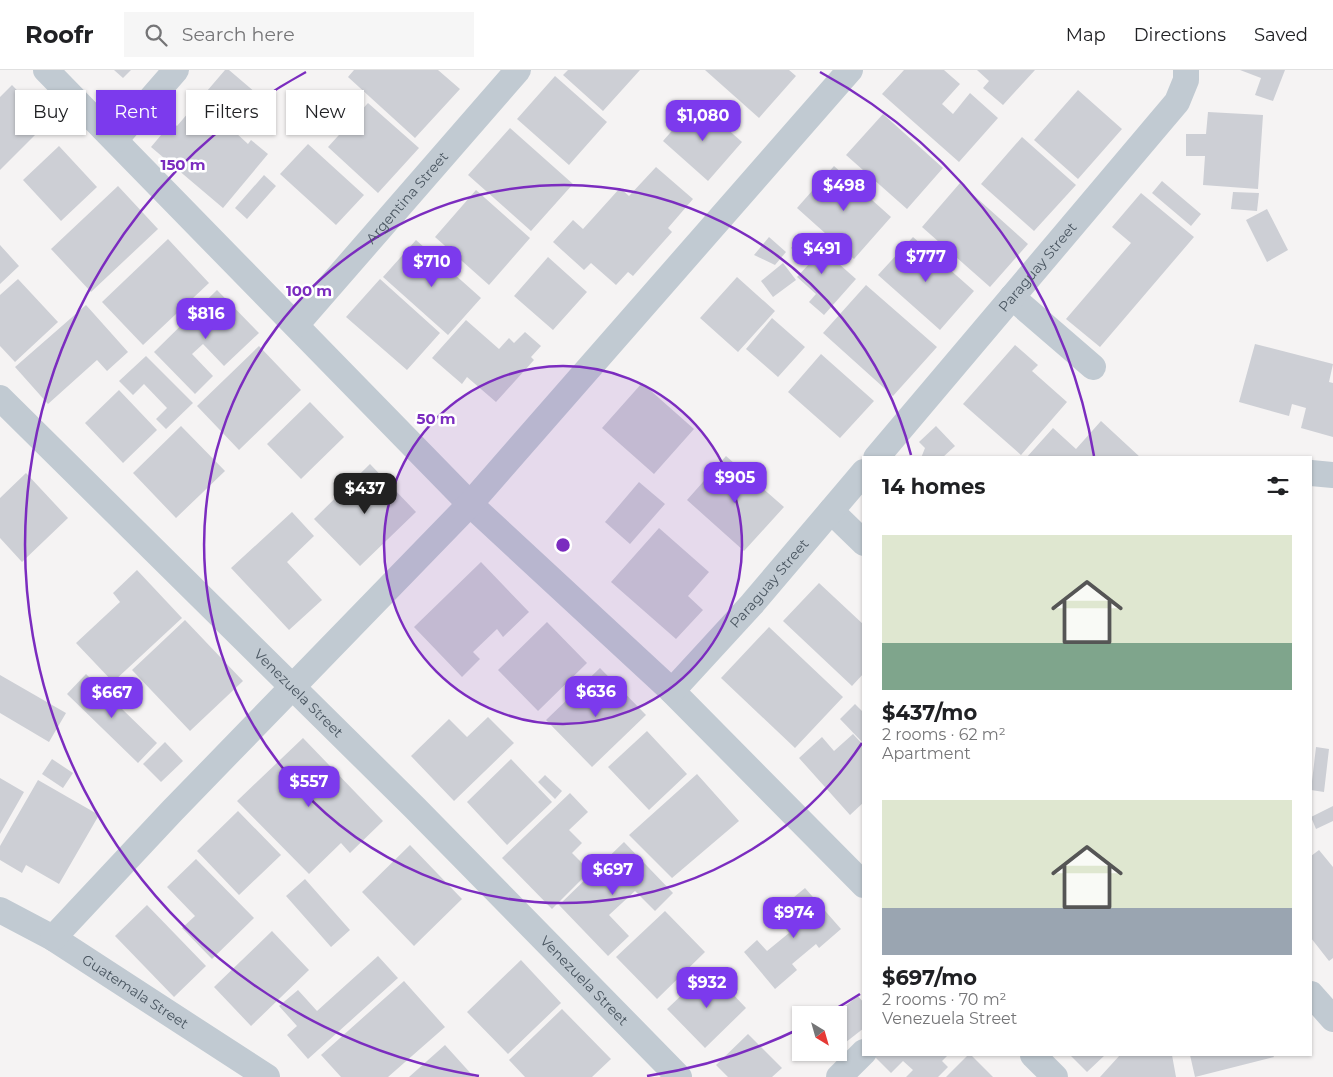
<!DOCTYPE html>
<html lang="en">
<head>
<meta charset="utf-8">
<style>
  :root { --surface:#fff; --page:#f6f6f6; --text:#202124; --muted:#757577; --line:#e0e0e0; --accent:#7c3aed }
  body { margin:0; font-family:Montserrat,sans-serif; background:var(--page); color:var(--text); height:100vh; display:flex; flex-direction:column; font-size:19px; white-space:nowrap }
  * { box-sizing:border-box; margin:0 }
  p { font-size:16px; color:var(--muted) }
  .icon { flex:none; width:28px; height:28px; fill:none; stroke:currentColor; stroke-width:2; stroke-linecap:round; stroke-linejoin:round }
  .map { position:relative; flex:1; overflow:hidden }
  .sheet { position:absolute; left:862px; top:386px; width:450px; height:600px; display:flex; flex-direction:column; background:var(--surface); border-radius:0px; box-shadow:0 1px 4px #0004 }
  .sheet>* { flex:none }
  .top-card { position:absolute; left:15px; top:20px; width:475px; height:45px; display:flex; gap:10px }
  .needle { width:32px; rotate:143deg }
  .fabs { position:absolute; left:792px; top:936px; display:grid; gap:10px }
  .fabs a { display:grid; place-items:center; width:55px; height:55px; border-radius:0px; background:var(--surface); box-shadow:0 1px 4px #0004; font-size:25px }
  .price { position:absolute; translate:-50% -42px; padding:0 11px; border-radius:10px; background:var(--accent); color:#fff; font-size:16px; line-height:32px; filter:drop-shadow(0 1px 2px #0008) }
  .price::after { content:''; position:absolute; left:50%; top:30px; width:15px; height:11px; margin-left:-8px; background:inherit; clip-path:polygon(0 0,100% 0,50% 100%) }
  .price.on { background:#222; color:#fff }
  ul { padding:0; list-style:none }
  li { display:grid; align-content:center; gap:10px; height:265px; padding:0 20px }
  li span { display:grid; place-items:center; height:155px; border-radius:0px; color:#555 }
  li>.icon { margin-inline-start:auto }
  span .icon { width:90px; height:90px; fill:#fffc; stroke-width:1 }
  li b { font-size:21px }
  h2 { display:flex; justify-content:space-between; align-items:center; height:60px; padding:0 20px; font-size:21px }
  .chip { padding:0 18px; border-radius:0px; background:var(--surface); box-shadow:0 1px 4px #0004; font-size:18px; line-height:45px }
  .chip.on { background:var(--accent); color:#fff }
  header { display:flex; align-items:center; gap:30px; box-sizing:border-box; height:70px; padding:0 25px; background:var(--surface); border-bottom:1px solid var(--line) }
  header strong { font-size:24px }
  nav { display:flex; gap:28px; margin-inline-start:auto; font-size:18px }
  .search { width:350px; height:45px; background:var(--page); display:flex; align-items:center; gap:12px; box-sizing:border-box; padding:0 18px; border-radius:0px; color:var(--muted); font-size:19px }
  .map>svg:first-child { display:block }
  .building { fill:#cdcfd5 }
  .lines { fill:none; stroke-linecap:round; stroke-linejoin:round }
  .minor { stroke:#c1cad2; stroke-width:26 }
  .ring { fill:none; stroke:#7b2cbf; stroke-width:2.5 }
  .labels { text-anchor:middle; stroke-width:5; stroke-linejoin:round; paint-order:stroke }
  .street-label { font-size:14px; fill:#4a5661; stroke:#fff }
  .centre { fill:#7b2cbf; stroke:#fff; stroke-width:2.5 }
  .ring-label { font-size:15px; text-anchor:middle; font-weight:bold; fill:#7b2cbf; stroke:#fff; stroke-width:5; stroke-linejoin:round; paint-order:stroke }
</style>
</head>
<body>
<header>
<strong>Roofr</strong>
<div class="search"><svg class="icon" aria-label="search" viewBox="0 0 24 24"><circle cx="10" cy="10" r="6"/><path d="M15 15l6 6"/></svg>Search here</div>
<nav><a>Map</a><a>Directions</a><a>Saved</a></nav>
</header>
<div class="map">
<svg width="1333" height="1007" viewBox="0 0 1333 1007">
  <rect width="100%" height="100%" fill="#f5f3f3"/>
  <path class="building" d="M114,0H131L123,8Z
    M225,0H229L263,29L235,62L248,74L251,70L268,84L223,138L151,77L172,52L177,56Z
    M354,0H438L460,19L415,68L348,7Z
    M568,0H640L603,41L563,5Z
    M705,0H789L796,6L759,48Z
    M904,0H944L960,14L942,34L953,44L970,23L998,48L959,92L882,24Z
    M977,0H1035L1003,35L983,18L989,11Z
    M1240,0H1285L1273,31L1255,25L1261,8Z
    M555,6L607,52L569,95L517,49Z
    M12,15L48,52L0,100V27Z
    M1078,20L1122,59L1078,109L1034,70Z
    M697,32L742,72L708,111L663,71Z
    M368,33L419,78L378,123L328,77Z
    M1208,42L1263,45L1258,119L1203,115L1205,86H1186V64H1206Z
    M883,44L943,98L907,139L846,85Z
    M510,58L573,114L531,161L468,105Z
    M1022,67L1076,115L1034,161L981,114Z
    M308,74L364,125L336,155L280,104Z
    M59,76L97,117L61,151L23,110Z
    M834,96L891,147L854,189L797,138Z
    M656,97L693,129L668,158L672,162L633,206L628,202L616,215L591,193L584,200L553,172L573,150L583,159L620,118L629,126Z
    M264,105L276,116L247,149L235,138Z
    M1162,111L1201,144L1191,156L1152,123Z
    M960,113L1028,174L990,217L922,157Z
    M118,116L158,159L91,222L51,179Z
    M476,120L530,168L489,215L435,167Z
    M1233,122L1259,123L1257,141L1231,139Z
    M1141,123L1194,167L1100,277L1066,249L1131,173L1112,157Z
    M1267,139L1288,180L1267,192L1246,150Z
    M804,163L856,209L824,245L809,232L816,224L797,207L809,194L791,178Z
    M769,167L786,182L775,195L754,185Z
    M913,167L974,221L940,260L878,205Z
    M168,169L209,213L143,275L102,232Z
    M416,170L481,228L448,265L383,207Z
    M0,175L19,196L0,214Z
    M548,187L587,222L553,260L514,226Z
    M783,193L796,210L773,227L761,211Z
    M737,207L775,241L738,282L700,248Z
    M18,209L58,252L15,292L0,276V225Z
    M380,209L440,263L407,300L346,247Z
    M866,215L937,277L893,326L823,263Z
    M217,220L259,263L224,296L203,274L192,284L213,306L195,324L154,282Z
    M86,235L128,282L107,301L97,290L48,334L15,297Z
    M772,248L805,277L778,307L746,279Z
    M466,250L499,279L509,268L514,273L525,262L541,276L531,287L534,290L496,332L467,307L462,314L432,288Z
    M1255,274L1333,294L1329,312L1333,313V367L1301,358L1306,338L1292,334L1289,346L1239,332Z
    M1015,275L1038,295L1032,301L1067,332L1021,385L963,334Z
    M259,276L301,320L239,380L197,336Z
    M821,284L874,331L840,368L788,322Z
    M146,286L193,333L166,359L156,349L167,338L144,314L133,325L119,311Z
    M642,313L694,359L654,404L602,358Z
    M119,320L157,360L123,393L85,353Z
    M310,332L344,367L301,409L267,374Z
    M1101,351L1141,388H1026L1053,358L1076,379Z
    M181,356L225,401L176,448L133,403Z
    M936,356L955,376L942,388H921L925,378L919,372Z
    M726,386L784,437L744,481L687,430Z
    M370,394L416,442L360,496L314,449Z
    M26,403L68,448L22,492L0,468V428Z
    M639,412L665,434L630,474L605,452Z
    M292,442L314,466L287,492L322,530L289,560L231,498Z
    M659,458L709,502L688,526L703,540L676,569L611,512Z
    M481,492L529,542L503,567L497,559L473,582L480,589L462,607L414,557Z
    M137,500L182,548L113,612L76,573L120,532L113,523Z
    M819,513L864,555V603L852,616L783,551Z
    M185,550L243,611L190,661L132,600Z
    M547,552L587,593L538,641L498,600Z
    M769,557L843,627L795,678L721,608Z
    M600,598L646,645L592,697L546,650Z
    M86,604L157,673L138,693L67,624Z
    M0,605L66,643L49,672L0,643Z
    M855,634L864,643V674L840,649Z
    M488,647L514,673L454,731L411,686L449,649L467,667Z
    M647,661L687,704L649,740L608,697Z
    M853,664L864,676V732L850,745L799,688L822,667L834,681Z
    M303,668L383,751L350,783L341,773L309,804L237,731Z
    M165,672L183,691L161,712L143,694Z
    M1316,677L1329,679L1324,722L1311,720Z
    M52,689L73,703L63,718L42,704Z
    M511,689L552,732L507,775L467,732Z
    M697,704L739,751L672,808L629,765Z
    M545,705L562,721L555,729L538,712Z
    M0,708L24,722L0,764Z
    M38,710L99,745L59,814L26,795L22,803L0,790V776Z
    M570,723L588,742L569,760L582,773L572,783L590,801L552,839L502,788Z
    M1333,736V751L1316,759L1311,747Z
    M238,741L281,785L239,825L197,781Z
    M624,772L673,823L655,841L635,821L609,845L629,866L608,886L559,835Z
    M410,775L462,829L414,876L362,822Z
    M1319,780L1333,797V888L1329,891L1311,868V786Z
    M196,789L254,848L212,889L182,858L195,846L167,817Z
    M305,809L350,860L331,877L286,826Z
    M805,818L841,859L819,878L816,874L792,894L797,900L775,919L744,882L757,870L767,881L789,863L782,854L797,842L788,832Z
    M147,835L206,896L174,927L115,866Z
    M665,841L705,882L657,929L616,887Z
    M272,861L309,900L251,956L214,917Z
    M378,886L398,908L308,989L287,965L297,956L279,936L298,920L317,941Z
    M521,890L561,933L508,984L467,942Z
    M709,899L746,938L705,978L667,939Z
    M404,911L445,957L388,1007H341L321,985Z
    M858,926L864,933V958L841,976L839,973V945H834Z
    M562,939L611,989L592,1007H525L509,990Z
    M748,964L782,998L772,1007H728L716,995Z
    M445,975L474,1007H409Z
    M873,985H948L942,991L948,997L938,1007H906L913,1000L903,991L891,1003Z
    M968,985H971L993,1007H946Z
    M1070,985H1105L1087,1002Z
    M1120,985H1172L1176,1007H1100Z
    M1190,985H1273L1274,987L1195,1007Z"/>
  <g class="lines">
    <g class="minor">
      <path d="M46,0L470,434L672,621L864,815"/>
      <path d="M115,70L176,0"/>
      <path d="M1012,227L1093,297"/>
      <path id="s1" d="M296,255L518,0"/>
      <path id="s2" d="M0,328L415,738L679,1007"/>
      <path id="s3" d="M876,388L1177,32L1186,10V0"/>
      <path d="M1311,403L1333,405"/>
      <path d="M831,441L864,473"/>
      <path id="s4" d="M672,621L752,534L864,402"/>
      <path id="s5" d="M0,840L53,868L267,1007"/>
      <path d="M53,868L172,741L470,434L850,0"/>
      <path d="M1311,924L1333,949"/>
      <path d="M1033,985L1055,1007"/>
      <path d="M839,1007L864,982"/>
    </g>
  </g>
  <circle cx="563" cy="475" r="179" fill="#7b2cbf" fill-opacity=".12"/>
  <g class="ring">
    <circle cx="563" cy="475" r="179"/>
    <path d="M862 673A359 359 0 1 1 911 385"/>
    <path d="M860 924A538 538 0 0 1 828 943M799 959A538 538 0 0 1 647 1006M479 1006A538 538 0 0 1 306 2M820 2A538 538 0 0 1 1094 386"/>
  </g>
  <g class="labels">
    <g class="street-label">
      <text dy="5" stroke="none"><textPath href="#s1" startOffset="169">Argentina Street</textPath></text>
      <text dy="5" stroke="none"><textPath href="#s3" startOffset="250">Paraguay Street</textPath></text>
      <text dy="5" stroke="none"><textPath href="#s4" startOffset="145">Paraguay Street</textPath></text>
      <text dy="5" stroke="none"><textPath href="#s2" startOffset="420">Venezuela Street</textPath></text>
      <text dy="5" stroke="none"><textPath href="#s2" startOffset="825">Venezuela Street</textPath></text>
      <text dy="5" stroke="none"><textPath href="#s5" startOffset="158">Guatemala Street</textPath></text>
    </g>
  </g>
  <circle cx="563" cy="475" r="8" class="centre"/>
  <g class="ring-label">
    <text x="183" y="100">150 m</text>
    <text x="309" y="226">100 m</text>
    <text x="436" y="354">50 m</text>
  </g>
</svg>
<div class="fabs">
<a><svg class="needle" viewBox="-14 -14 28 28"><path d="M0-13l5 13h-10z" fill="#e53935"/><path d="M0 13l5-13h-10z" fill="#757577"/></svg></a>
</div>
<b class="price" style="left:703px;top:72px">$1,080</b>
<b class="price" style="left:844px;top:142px">$498</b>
<b class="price" style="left:822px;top:205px">$491</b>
<b class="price" style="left:926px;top:213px">$777</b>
<b class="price" style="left:432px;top:218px">$710</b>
<b class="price" style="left:206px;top:270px">$816</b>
<b class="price" style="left:735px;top:434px">$905</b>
<b class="price on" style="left:365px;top:445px">$437</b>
<b class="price" style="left:596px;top:648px">$636</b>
<b class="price" style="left:112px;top:649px">$667</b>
<b class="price" style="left:309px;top:738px">$557</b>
<b class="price" style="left:613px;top:826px">$697</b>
<b class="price" style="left:794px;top:869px">$974</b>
<b class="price" style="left:707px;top:939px">$932</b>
<div class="top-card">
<a class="chip">Buy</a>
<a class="chip on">Rent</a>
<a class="chip">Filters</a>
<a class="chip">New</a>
</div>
<section class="sheet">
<h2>14 homes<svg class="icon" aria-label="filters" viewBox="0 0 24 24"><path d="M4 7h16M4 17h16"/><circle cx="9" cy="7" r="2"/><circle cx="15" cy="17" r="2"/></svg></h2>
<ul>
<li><span style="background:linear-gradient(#dfe7d0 70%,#7fa58c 0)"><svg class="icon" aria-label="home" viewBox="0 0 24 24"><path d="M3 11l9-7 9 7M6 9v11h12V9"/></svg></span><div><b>$437/mo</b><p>2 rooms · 62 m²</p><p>Apartment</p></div></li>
<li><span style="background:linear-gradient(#dfe7d0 70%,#9aa5b1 0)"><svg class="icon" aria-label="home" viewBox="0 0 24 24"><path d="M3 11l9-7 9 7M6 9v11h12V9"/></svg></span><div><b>$697/mo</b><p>2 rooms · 70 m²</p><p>Venezuela Street</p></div></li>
</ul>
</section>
</div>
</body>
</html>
